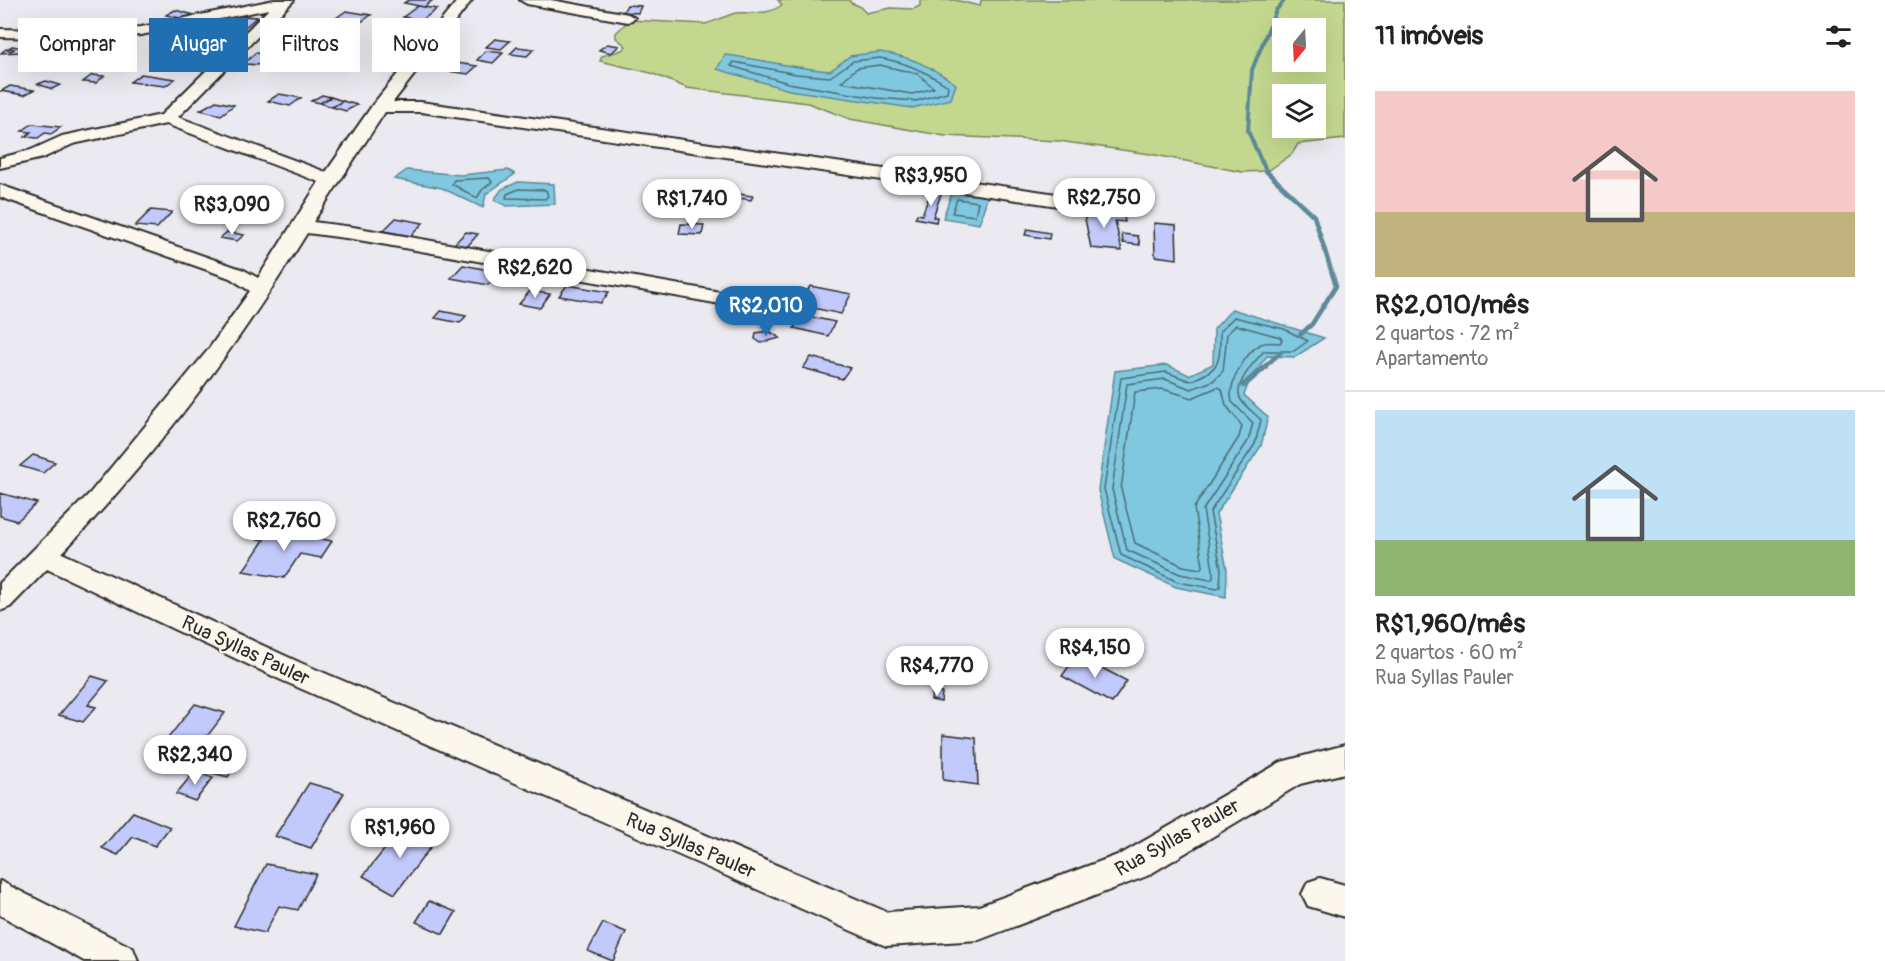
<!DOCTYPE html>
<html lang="pt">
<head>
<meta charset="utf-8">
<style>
  :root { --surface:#fff; --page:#f6f6f6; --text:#222; --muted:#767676; --line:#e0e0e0; --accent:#1f6fb2 }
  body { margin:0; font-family:Pangolin,sans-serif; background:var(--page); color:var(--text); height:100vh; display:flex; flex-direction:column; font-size:22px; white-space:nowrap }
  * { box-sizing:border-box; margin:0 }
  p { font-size:20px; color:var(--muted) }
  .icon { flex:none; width:33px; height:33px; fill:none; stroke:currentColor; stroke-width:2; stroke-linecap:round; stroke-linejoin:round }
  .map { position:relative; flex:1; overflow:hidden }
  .panel { display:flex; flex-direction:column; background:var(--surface); width:540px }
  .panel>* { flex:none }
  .hud { position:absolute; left:18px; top:18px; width:570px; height:54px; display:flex; gap:12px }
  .needle { width:39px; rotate:198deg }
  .controls { position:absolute; left:1272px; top:18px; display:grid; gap:12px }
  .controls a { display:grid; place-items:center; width:54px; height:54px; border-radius:0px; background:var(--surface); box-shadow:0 6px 24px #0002; font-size:30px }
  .price { position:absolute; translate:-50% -51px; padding:0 14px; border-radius:21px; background:#fff; color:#222; font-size:20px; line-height:39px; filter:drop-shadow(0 2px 3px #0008) }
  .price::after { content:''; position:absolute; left:50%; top:36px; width:18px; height:14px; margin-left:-9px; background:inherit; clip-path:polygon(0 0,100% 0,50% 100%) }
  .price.active { background:var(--accent); color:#fff }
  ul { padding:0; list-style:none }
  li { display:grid; align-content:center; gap:12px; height:318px; padding:0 30px }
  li+li { border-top:2px solid var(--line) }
  li span { display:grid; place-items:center; height:186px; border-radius:0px; color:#555 }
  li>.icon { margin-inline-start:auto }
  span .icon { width:108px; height:108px; fill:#fffc; stroke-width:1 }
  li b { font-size:26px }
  h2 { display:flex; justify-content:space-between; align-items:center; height:72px; padding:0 30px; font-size:26px }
  .tag { padding:0 21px; border-radius:0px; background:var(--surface); box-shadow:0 6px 24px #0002; font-size:21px; line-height:54px }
  .tag.active { background:var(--accent); color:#fff }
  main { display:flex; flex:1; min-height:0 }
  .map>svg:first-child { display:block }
  .green { fill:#c3d88e; stroke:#77825c; stroke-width:1.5; fill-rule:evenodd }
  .water { fill:#7fc8e0; stroke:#5d8998; stroke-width:1.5 }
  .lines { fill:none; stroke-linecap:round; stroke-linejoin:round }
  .shore { stroke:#4d6a73; stroke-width:1.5 }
  .stream-far2 { stroke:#5d8998; stroke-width:4 }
  .stream-far1 { stroke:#5d8998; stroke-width:4.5 }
  .stream { stroke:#5d8998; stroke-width:6 }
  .building { fill:#c2cafb; stroke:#2b2b2b; stroke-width:1.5 }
  .minor-casing { stroke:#2b2b2b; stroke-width:4 }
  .minor { fill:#fbf7ec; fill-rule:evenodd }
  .labels { text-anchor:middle; stroke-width:4.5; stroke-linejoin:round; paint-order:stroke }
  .near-street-label { font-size:20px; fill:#2b2b2b; stroke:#fbf7ec }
</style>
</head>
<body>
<main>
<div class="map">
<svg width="1345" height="961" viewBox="0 0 1345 961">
  <rect width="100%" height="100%" fill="#eaeaf0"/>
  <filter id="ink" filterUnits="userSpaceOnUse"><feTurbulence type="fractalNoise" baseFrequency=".0167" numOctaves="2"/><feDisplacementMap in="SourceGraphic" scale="12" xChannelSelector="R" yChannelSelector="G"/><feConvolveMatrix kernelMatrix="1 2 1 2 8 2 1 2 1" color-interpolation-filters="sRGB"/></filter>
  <g filter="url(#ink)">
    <path class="green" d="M778,0H849L851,3L859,6L866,13L891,8L913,9L920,6V0H955L980,6L981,0H1345V139L1298,144L1292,154L1268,171L1242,172L1150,154L1059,141L945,136L850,119L808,103L687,88L651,73L600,61L602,56L622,50L626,46L616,38V33L629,20L705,24C715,22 729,14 736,13C754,12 766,16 782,5ZM1282,28H1316V62H1282ZM1282,94H1316V128H1282Z"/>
    <path class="water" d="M880,52C910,56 932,67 956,84L951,99L912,108L789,90L717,69L725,55C760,59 794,68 830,71L850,56Z
      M407,170L461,175L508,170L515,174L486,194L483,208L442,188L394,179Z
      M518,182L554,184L555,204L507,206L494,200L502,189Z
      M952,192L982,196L983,194L988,195L979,224L943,218Z
      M1232,309L1324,338L1295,357L1267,356L1251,377L1244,395L1268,417L1261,446L1216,514L1227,569L1226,597L1176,587L1115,559L1098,490L1115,371L1167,365L1189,375L1213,364L1214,329Z"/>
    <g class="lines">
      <path class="shore" d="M880,58C905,62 927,72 948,86L947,92L916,101L876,98L788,83L731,66L734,62L796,74L830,77L853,61Z
        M880,65L918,74L934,88L912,94L841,82L857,68Z
        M489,178L492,182L482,190L477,198L452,184L454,180Z
        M519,189L546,190L548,196L545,199L506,198L507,194Z
        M957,199L978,202L975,216L952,213Z
        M1234,317L1284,329L1308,341L1294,351H1264C1255,361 1232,385 1241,400C1246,408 1255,413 1261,420L1255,444L1210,512L1221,569L1220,587L1217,589L1178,582L1121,555L1104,489L1121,378L1166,372L1190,381C1221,369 1220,363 1220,331Z
        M1236,325L1280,337L1282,340L1280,343C1274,343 1267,341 1261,344C1245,353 1227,384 1232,402L1253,423L1248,441L1203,510L1213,570V578L1210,580L1180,574L1127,550L1112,489L1127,384L1165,379L1191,389L1213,381L1223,371L1227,334Z
        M1218,387L1222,389L1226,405L1242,426L1239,437L1194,508L1203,566L1200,569L1183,566L1135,543L1121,489L1135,392L1163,389L1192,398Z"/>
      <path class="stream-far2" d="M1262,163L1248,131L1252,70L1276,10L1285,0"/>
      <path class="stream-far1" d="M1262,161L1266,171L1314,216L1336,286L1312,324L1300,335
        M1263,368L1281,352"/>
      <path class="stream" d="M1244,385L1265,367"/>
    </g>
    <path class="building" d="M409,0H433L424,7L404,3Z
      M627,5L641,6L638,13L623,12Z
      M418,6L437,9L422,20L403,17Z
      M175,10L198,16L189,20L166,15Z
      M346,11L371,15L361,22L336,18Z
      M240,16L257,17L239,32L222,30Z
      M395,26L411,28L396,39L379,37Z
      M183,29L198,32L188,38L172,35Z
      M211,38L231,41L215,52L194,49Z
      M495,39L510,41L501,49L486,47Z
      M607,44L619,46L611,53L599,50Z
      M12,46L18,47L27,48L21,52L1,53L6,49L11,51L14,49L9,48Z
      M517,47L534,49L527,56L510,54Z
      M70,48L82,49L72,57L59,56Z
      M486,51L503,53L493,63L477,60Z
      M255,53L273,55L261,65L244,64Z
      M308,62L319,64L309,70L298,68Z
      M457,63L477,66L468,74L448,71Z
      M141,74L175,79L165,86L130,82Z
      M92,75L104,76L96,83L83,82Z
      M46,81L60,85L52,89L38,84Z
      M10,86L34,90L24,95L1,91Z
      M279,94L301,98L290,106L268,101Z
      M322,95L331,97L320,103L311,101Z
      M331,97L343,101L332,107L320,103Z
      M216,101L234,105L221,115L200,110Z
      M343,101L357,105L346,111L332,107Z
      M32,124L61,127L51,134L45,133L38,138L25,137L31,132L22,131Z
      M655,185L682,189L674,201L647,196Z
      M706,189L753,196L751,200L739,198L737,201L701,198Z
      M932,189L942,191L933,217H937L936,222L915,218L917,214L922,215Z
      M1083,209L1123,212L1125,222L1115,221L1122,251L1091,248Z
      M151,210L172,212L157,228L135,226Z
      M396,218L423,223L411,236L383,231Z
      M1154,223L1176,225L1177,259L1155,256Z
      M681,224L704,225L702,235L679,234Z
      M1027,229L1050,233L1049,239L1025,235Z
      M227,232L244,235L237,241L220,238Z
      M466,232L478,234L466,248L453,245Z
      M1122,234L1138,236L1140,245L1123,243Z
      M463,265L499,272L488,285L451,278Z
      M504,267L541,275L532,286L495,279Z
      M567,285L609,292L601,303L559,296Z
      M810,286L851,294L841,314L799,305Z
      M530,291L550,294L540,308L519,304Z
      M441,311L466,316L460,323L435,318Z
      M802,315L835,322L828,336L794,328Z
      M769,331L780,338L761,343L755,339L756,333Z
      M811,357L850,368L842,379L803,368Z
      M33,455L55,462L43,473L20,466Z
      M0,493L37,503L17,521L0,516Z
      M266,529L332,541L321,558L300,554L284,578L243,571L264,540L258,539Z
      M1077,655L1127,681L1112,703L1062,676Z
      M92,676L108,681L88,705L96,707L83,722L59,715Z
      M932,691L942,693L941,702L931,700Z
      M195,704L225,713L199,747L168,738Z
      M943,734L976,738L978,785L943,780Z
      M209,748L241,756L228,777L196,769Z
      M195,771L213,778L195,801L176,794Z
      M309,783L344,793L311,848L275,836Z
      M133,812L170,827L155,846L133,837L118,855L102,848Z
      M405,824L436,840L395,894L363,876Z
      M266,864L316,874L298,910L279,906L265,933L234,926Z
      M429,901L456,912L443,934L416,922Z
      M603,923L626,932L613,961L588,951Z"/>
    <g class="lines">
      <defs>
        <path id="minor" d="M274,0H294L178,117L326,172L374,103L458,0H472L393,102H421L1105,201L1112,203L1115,207L1112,211L1105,213L421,112H385L313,222L353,227L743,296L751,297L754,302L751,307L743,308L353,239L307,233C236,348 155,456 62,553L301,663L887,912L979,906L1123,853L1281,762L1345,745V773L1300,784L1147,876L979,940L886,946L279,679L47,569L10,607L0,611V583L90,493L208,350L250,291L230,278L0,197V185L244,270L258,278L319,182L166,124L73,144L43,158L0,168V158L31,150L62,136L161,115L269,9L141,35L87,39L0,37V29L87,31L141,27Z
          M520,0H551L628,14L635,18L628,22L527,4Z
          M1320,878L1345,885V917L1308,906L1302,894L1308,882Z
          M0,881L133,948L138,961H84L0,915Z"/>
      </defs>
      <use href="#minor" class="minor-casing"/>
      <use href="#minor" class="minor"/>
    </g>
  </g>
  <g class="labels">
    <g class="near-street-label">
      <text transform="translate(246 650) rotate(25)" y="7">Rua Syllas Pauler</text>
      <text transform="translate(1177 837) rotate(-29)" y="7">Rua Syllas Pauler</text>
      <text transform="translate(691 845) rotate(23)" y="7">Rua Syllas Pauler</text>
    </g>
  </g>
</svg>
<div class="controls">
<a><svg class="needle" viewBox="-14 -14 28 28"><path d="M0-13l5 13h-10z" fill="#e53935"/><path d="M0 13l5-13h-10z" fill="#767676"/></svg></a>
<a><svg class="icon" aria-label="layers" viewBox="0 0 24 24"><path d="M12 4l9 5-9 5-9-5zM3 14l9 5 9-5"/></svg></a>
</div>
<b class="price" style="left:931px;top:207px">R$3,950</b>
<b class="price" style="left:1104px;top:229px">R$2,750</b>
<b class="price" style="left:692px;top:230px">R$1,740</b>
<b class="price" style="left:232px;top:236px">R$3,090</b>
<b class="price" style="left:535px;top:299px">R$2,620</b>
<b class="price active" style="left:766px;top:337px">R$2,010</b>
<b class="price" style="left:284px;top:552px">R$2,760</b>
<b class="price" style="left:1095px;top:679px">R$4,150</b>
<b class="price" style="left:937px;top:697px">R$4,770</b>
<b class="price" style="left:195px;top:786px">R$2,340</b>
<b class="price" style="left:400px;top:859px">R$1,960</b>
<div class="hud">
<a class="tag">Comprar</a>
<a class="tag active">Alugar</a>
<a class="tag">Filtros</a>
<a class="tag">Novo</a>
</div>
</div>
<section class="panel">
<h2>11 imóveis<svg class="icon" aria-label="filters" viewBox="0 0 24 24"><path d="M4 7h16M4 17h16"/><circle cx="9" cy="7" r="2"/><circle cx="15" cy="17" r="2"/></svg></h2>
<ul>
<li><span style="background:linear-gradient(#f6c9c9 65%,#c2b280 0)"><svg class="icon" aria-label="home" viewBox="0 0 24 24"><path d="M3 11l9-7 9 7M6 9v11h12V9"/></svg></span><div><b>R$2,010/mês</b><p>2 quartos · 72 m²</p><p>Apartamento</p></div></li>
<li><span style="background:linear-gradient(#bfe0f5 70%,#8fb573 0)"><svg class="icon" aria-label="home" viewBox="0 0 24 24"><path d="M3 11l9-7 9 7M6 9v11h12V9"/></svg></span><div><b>R$1,960/mês</b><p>2 quartos · 60 m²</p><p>Rua Syllas Pauler</p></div></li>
</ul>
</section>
</main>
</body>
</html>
